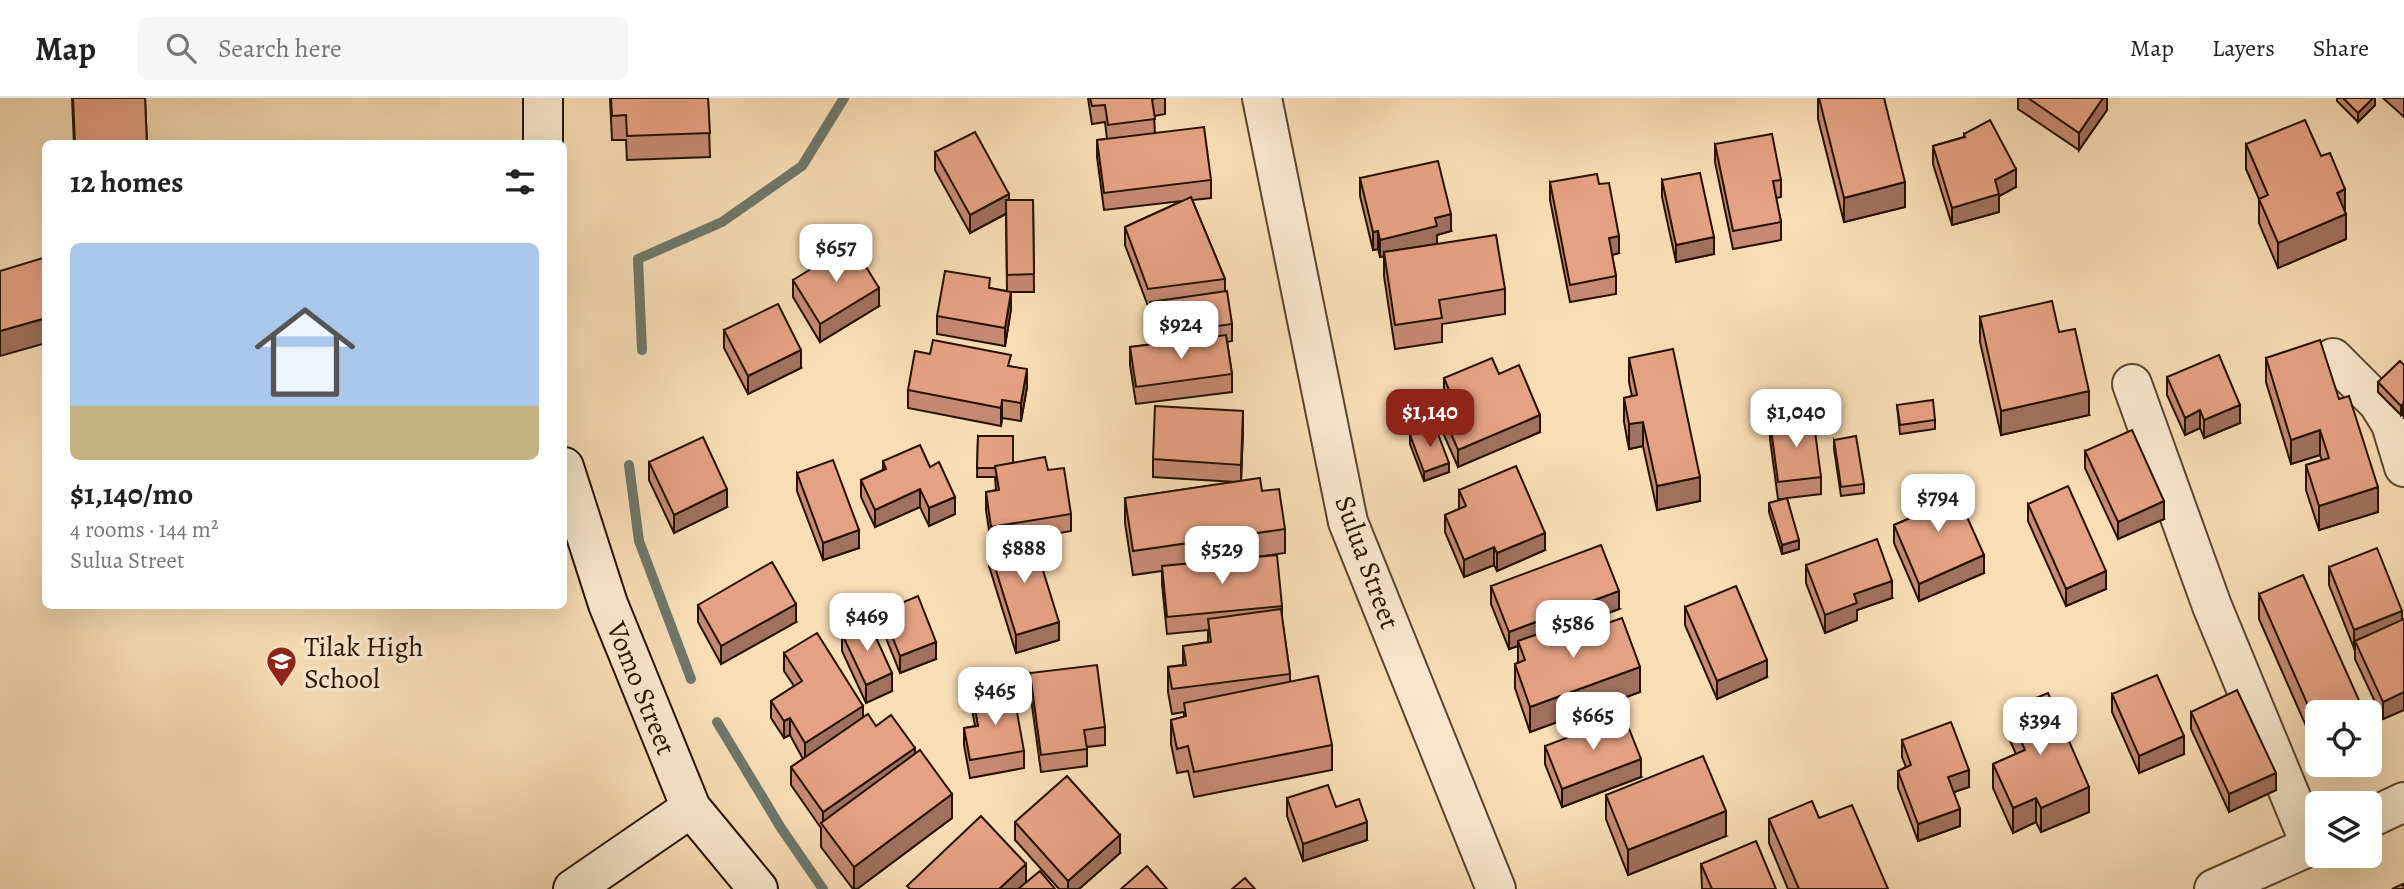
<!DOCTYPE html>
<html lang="en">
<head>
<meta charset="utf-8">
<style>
  :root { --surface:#fff; --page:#f6f6f6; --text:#222; --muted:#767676; --line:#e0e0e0; --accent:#8f2418 }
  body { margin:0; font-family:Alegreya,serif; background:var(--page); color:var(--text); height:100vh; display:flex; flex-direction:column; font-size:26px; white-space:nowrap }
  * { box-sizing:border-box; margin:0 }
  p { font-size:23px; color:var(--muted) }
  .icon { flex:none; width:38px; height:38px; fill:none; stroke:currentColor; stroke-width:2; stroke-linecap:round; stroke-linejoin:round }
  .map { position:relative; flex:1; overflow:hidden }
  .panel { position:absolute; left:42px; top:42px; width:525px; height:469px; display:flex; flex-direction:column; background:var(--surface); border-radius:10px; box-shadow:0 7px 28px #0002 }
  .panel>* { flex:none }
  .buttons { position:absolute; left:2305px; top:602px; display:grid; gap:14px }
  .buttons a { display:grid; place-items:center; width:77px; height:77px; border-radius:10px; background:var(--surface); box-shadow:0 7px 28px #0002; font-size:35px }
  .price { position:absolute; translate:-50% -60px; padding:0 16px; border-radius:14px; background:#fff; color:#222; font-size:23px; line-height:46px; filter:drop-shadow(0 2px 4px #0008) }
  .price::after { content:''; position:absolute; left:50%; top:42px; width:21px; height:16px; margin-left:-10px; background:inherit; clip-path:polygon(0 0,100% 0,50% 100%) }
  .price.selected { background:var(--accent); color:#fff }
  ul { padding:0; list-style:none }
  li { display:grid; align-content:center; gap:14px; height:371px; padding:0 28px }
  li+li { border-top:2px solid var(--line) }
  li span { display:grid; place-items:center; height:217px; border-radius:10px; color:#555 }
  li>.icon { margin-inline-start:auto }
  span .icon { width:126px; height:126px; fill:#fffc; stroke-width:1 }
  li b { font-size:30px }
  h2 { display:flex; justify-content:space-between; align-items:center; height:84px; padding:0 28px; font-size:30px }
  header { display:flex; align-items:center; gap:42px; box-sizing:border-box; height:98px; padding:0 35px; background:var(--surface); border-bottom:2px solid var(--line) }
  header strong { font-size:33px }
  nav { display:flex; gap:38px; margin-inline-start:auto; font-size:24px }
  .search { width:490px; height:63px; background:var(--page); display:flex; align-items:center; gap:18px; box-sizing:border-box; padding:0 24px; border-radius:10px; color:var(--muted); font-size:26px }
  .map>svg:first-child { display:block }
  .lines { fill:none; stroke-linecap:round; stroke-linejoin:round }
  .stream { stroke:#6e776b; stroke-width:10 }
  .minor-casing { stroke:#5a442d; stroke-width:42 }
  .secondary-casing { stroke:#261100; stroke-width:42 }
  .minor { stroke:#fae9cf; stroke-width:38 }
  .secondary { stroke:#fae9cf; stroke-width:38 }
  .wall { fill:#c58a71; stroke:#261100; stroke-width:2 }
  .shaded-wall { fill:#a0715c; stroke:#261100; stroke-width:2 }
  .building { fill:#e5a183; stroke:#261100; stroke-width:2 }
  .labels { text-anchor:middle; stroke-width:7; stroke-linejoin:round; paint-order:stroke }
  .street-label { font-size:28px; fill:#261100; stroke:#fae9cf }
  .poi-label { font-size:28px; fill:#261100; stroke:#fae9cf; text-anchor:start }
</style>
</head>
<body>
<header>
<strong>Map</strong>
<div class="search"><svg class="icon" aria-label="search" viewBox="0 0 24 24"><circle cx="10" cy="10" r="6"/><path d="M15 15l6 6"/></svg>Search here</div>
<nav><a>Map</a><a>Layers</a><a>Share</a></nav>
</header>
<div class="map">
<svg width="2404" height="791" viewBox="0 0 2404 791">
  <rect width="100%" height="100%" fill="#f8ddb5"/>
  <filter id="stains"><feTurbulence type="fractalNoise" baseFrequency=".00286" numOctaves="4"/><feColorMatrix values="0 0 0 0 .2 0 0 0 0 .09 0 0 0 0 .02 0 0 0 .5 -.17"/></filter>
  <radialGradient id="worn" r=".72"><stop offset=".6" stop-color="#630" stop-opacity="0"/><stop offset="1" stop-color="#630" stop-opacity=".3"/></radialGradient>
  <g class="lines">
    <path class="stream" d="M642,252L638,161L722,124L802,68L844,0
      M629,367L639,443L691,581
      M717,624L781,730L823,791"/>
    <defs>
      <path id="minor" d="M1262,0L1348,424L1496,791
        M2333,260L2378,305L2391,326L2404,369
        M2132,286L2212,508L2311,748
        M2370,720L2404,704
        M2214,791L2317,745"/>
      <path id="secondary" d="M543,0V46
        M564,369L608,506L691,710L758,791
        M573,791L691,710"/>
    </defs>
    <use href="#minor" class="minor-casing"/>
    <use href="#secondary" class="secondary-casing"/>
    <use href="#minor" class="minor"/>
    <use href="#secondary" class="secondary"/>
  </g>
  <path class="wall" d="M72,0H145L147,46H74Z
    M610,0H708L710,59L627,62L626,42H612Z
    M1088,0H1165V16L1154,18L1155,35L1211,82V100L1192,102L1225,181V194L1232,226V243L1227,244L1232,276V294L1136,306L1130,267V249L1154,246L1150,222V208H1148L1125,147V129L1182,103L1104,112L1097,59V42L1107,41L1105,24L1092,26Z
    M1818,0H1884L1905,109L1844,124L1818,21Z
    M2018,0H2107V12L2079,52L2018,11Z
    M2337,0H2375V7L2358,24L2337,3Z
    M2383,0H2404V19Z
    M1964,36L2016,89L1999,98V114L1952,127L1933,66V48L1964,39Z
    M1715,46L1781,82V99L1776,100L1781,124V142L1733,151L1715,64Z
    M2246,46L2345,115L2346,141L2278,170L2259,125V101L2246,71Z
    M935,54L1009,102H1033L1034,194H1011V211L1005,248L937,236V218L990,190L1007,193L1006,116L970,135L935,72Z
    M1360,80L1451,133L1437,137V146L1505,191V216L1442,226V244L1395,251L1384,178V158L1380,159L1378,151L1373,152L1360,98Z
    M1662,82L1714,156L1676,164L1662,99Z
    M1550,84L1619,155L1612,157L1616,178V196L1570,204L1550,102Z
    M793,182L879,208L820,244L793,199Z
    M1980,219L2089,317L2001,337L1980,244Z
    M724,232L801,270L748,296L724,250Z
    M1629,260L1700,403L1657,412L1643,348L1629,351L1624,324V300L1632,298L1629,284Z
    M2266,260L2339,301L2378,414L2319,432L2306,392V367L2322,362L2320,357L2291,366L2266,284Z
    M2404,267V321L2403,315L2401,317L2378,294V284Z
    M1011,268L1027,289L1021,323L1002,320L1001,328L908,310V292Z
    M1499,276L1540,334L1458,369L1443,335V317L1450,314L1444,298V280Z
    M2167,279L2240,325L2204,340L2200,330L2185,337L2167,297Z
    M1897,307L1935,322V331L1900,336Z
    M1770,323L1821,379V396L1787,400L1799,451L1782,456L1769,414V405L1784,401H1778L1770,341Z
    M1243,331L1241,383L1262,393L1285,431V455L1257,459L1282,508V521L1290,576V584L1332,647V672L1194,699L1188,673L1177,675L1171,646V622L1184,619V614L1172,616L1168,594V569L1183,567V548L1208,544V532L1167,536L1162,486V473L1133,477L1125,425V400L1236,384L1153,379V361Z
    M1410,337L1449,374L1424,383L1410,346Z
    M978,338L1013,365L1048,372L1071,416V433L1033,440L1059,542L1016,555L989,468V450L1016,442L991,446L986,412V394L996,392L995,379H977Z
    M1834,342L1864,386V395L1841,398L1834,351Z
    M2085,353L2164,421L2118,441L2085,370Z
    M883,363L930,369L955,416L929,428L920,409L875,429L861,399V382L883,372Z
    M649,364L727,409L674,435L649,382Z
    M797,375L859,450L823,462L797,393Z
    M1459,392L1545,452L1497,473L1494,467L1464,479L1445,434V417L1459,411Z
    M1908,402L1984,475L1919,503L1894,445V427L1908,421Z
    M2028,406L2106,491L2066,508L2028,423Z
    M1806,467L1892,500L1857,512V522L1825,535L1806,485Z
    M2329,469L2402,521H2404V612L2383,621L2355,561V549L2354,550L2329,487Z
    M1491,488L1619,511L1571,529L1574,537L1640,594L1530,634L1515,590V566L1518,565V548L1509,551L1491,506Z
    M2259,496L2362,614H2317V653L2259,521Z
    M698,507L796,524L721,566L698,524Z
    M1685,509L1767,579L1717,601L1685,527Z
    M882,513L936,561L900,575L882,530Z
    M842,536L892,593L866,605L842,553Z
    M784,555L863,619L915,656L952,720L857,791H853L821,749V730L791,687V669L803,661L790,637L784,640L771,620V603L794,588L784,573Z
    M1030,575L1105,629V647L1087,649V668L1041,674L1030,593Z
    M2112,596L2184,656L2139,675L2112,614Z
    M973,599L1024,653V670L970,680L964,647V630L975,628L973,617Z
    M2007,612L2089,714L2041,734L2036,724L2013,735L1993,690V666L2016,656L2007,636Z
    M2191,614L2276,692L2229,714L2191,631Z
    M1902,642L1969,689L1954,694L1960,728L1918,743L1898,690V673L1906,669L1902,659Z
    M1545,648L1641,679L1562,709L1545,666Z
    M1606,697L1726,738L1628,777L1606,721Z
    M1287,700L1336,709L1367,742L1303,763L1287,718Z
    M1819,720L1888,791H1788L1769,745V721Z
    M1015,724L1120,755L1079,791H1059L1015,742Z
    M1701,766L1776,791H1702Z"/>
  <path class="shaded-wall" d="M2103,0H2107V12L2079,52V35Z
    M2373,0H2375V7L2358,24V15Z
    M2016,71V89L1999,98V114L1952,127V110L1995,82Z
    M1905,84V109L1844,124V100Z
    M2345,91V115L2337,95Z
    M1009,96V114L970,135V117Z
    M1451,116V133L1437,137V146L1384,154V158L1380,159V142L1435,120Z
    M2346,116V141L2278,170V145Z
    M1378,133V151L1373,152V134Z
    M1619,138V155L1609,158V140Z
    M1714,139V156L1676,164V147Z
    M879,190V208L820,244V226Z
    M1011,194V211L1005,248V230Z
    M46,220V245L0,258V233Z
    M801,252V270L748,296V278Z
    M1027,271V289L1021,323V305Z
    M2089,293V317L2001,337V313Z
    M1002,302V320L1001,328V310Z
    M2403,306V315L2401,317V308Z
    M2240,307V325L2204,340V322Z
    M2200,312V330L2185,337V320Z
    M1243,313V331L1241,384V367Z
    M1540,317V334L1458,369V352Z
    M1643,324V348L1629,351V326Z
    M2320,332V357L2291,366V342Z
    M1449,365V374L1424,383V374Z
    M1700,379V403L1657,412V388Z
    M2378,389V414L2319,432V408Z
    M727,391V409L674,435V417Z
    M920,391V409L875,429V412Z
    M955,399V416L929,428V410Z
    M2164,403V421L2118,441V424Z
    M859,432V450L823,462V445Z
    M1545,435V452L1497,473V455Z
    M1799,442V451L1782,456V447Z
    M1494,449V467L1464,479V462Z
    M1984,457V475L1919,503V486Z
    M2106,473V491L2066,508V491Z
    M1892,483V500L1857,512V522L1825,535V517L1854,496Z
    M1619,493V511L1520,547L1518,543V548L1509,551V534Z
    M796,506V524L721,566V548Z
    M2402,513V531L2355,543V549L2354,550V532Z
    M1059,524V542L1016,555V537Z
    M936,544V561L900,575V558Z
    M1767,562V579L1717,601V583Z
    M1640,569V594L1530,634V609Z
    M892,575V593L866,605V587Z
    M2404,594V612L2383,621V604Z
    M863,608V626L805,662V645Z
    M2362,609V614H2350Z
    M790,620V637L784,640V623Z
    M2184,638V656L2139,675V658Z
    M915,650V667L823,727V714Z
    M1641,661V679L1562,709V691Z
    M1969,672V689L1948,696V679Z
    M2276,675V692L2229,714V696Z
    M2089,689V714L2041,734V710Z
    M952,696V720L857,791H854V769Z
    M2036,700V724L2013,735V710Z
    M1960,711V728L1918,743V726Z
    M1726,713V738L1628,777V752Z
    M1367,724V742L1303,763V746Z
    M1120,737V755L1079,791H1068V783Z
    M1026,766V790L1025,791H999Z"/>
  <path class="building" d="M73,0H145L147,46H75Z
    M611,0H708L710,35L627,38L626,17L612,18Z
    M1090,0H1157L1152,1L1155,21L1108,27L1105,7L1092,8Z
    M1819,0H1884L1905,84L1844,100Z
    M2028,0H2103L2079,35Z
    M2343,0H2373L2358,15Z
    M1990,22L2016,71L1995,82L1999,96L1952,110L1933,48L1965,39L1964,36Z
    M2305,22L2321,58L2330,55L2345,91L2337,95L2346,116L2278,145L2259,101L2268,97L2246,46Z
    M1204,29L1211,82L1104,95L1097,42Z
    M975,34L1009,96L970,117L935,54Z
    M1772,36L1781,82L1773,83L1781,124L1733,133L1715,46Z
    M1438,63L1451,116L1435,120L1437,128L1380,142L1378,133L1373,134L1360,80Z
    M1700,75L1714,139L1676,147L1662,82Z
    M1597,76L1599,86L1609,85L1619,138L1609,140L1616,178L1570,187L1550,84Z
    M1191,99L1225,181L1148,191L1125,129Z
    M1006,102H1033L1034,176L1007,177Z
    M1496,137L1505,191L1439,202L1442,220L1395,227L1384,154Z
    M852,146L879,190L820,226L793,182Z
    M46,159V220L0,233V173Z
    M945,173L990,180L989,190L1011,194L1005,230L937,218Z
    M1227,193L1232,226L1155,237L1150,204Z
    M2052,203L2059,234L2075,231L2089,293L2001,313L1980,219Z
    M778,206L801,252L748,278L724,232Z
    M1226,237L1232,276L1136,289L1130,249Z
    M933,242L1011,257L1008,268L1027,271L1021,305L1002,302L1001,310L908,292L915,253L930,256Z
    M2320,242L2339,301L2349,298L2378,389L2319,408L2306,367L2329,360L2320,332L2291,342L2266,260Z
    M1673,251L1700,379L1657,388L1643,324L1629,326L1624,300L1637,297L1629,260Z
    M2219,257L2240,307L2204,322L2200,312L2185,320L2167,279Z
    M1492,260L1499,276L1519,267L1540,317L1458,352L1443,317L1457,311L1444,280Z
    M2400,263L2404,267V302L2403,306L2401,308L2378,284Z
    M1933,302L1935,322L1900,327L1897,307Z
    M1155,308L1243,313L1241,367L1153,361Z
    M1813,318L1821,379L1778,384L1770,323Z
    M1435,328L1449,365L1424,374L1410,337Z
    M2132,332L2164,403L2118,424L2085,353Z
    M978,338H1013V365L995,368V370H977Z
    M1856,338L1864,386L1841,389L1834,342Z
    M703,339L727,391L674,417L649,364Z
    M920,347L930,369L939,364L955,399L929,410L920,391L875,412L861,382L886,371L883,363Z
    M1045,359L1048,372L1064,370L1071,416L991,429L986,394L999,392L995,368Z
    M833,362L859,432L823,445L797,375Z
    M1516,368L1545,435L1497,455L1494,449L1464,462L1445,417L1466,408L1459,392Z
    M1260,380L1262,393L1279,391L1285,431L1133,453L1125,400Z
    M1951,383L1984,457L1919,486L1894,427L1915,418L1908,402Z
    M2068,388L2106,473L2066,491L2028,406Z
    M1787,400L1799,442L1782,447L1769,405Z
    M1032,437L1059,524L1016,537L989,450Z
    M1877,441L1892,483L1854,496L1857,505L1825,517L1806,467Z
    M1601,447L1619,493L1509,534L1491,488Z
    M2377,450L2402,513L2354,532L2329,469Z
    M1277,457L1282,508L1167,519L1162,468Z
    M772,464L796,506L721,548L698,507Z
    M2303,477L2362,609L2350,614H2317V628L2259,496Z
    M1736,488L1767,562L1717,583L1685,509Z
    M918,498L936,544L900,558L882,513Z
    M1281,511L1290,576L1172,591L1168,569L1186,567L1183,548L1211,544L1208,521Z
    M1622,520L1640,569L1530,609L1515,566L1525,562L1518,543L1569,525L1574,537Z
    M2404,521V594L2383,604L2355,543Z
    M869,524L892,575L866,587L842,536Z
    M817,535L863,608L805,645L790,620L784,623L771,603L802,583L784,555Z
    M1097,567L1105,629L1084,632L1087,651L1041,657L1030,575Z
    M2157,577L2184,638L2139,658L2112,596Z
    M1318,578L1332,647L1194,674L1188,648L1177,651L1171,622L1186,618L1184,605Z
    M1013,592L1024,653L970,662L964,630L978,628L973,599Z
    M2237,592L2276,675L2229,696L2191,614Z
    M2048,595L2089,689L2041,710L2036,700L2013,710L1993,666L2025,652L2007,612Z
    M868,616L876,628L891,617L915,650L823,714L791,669Z
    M1624,618L1641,661L1562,691L1545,648Z
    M1951,624L1969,672L1948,679L1960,711L1918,726L1898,673L1911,667L1902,642Z
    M920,652L952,696L854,769L821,725Z
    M1703,658L1726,713L1628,752L1606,697Z
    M1067,678L1120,737L1068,783L1015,724Z
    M1328,687L1336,709L1359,701L1367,724L1303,746L1287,700Z
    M1812,703L1819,720L1852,707L1888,791H1799L1769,721Z
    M981,718L1026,766L999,791H910L907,788Z
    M1756,743L1776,791H1712L1701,766Z
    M1147,768L1167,791H1121Z
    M1040,773L1055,791H1018Z
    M1245,780L1255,791H1232Z
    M2403,786L2404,791H2392Z"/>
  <defs>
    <symbol id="school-pin" viewBox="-11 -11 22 30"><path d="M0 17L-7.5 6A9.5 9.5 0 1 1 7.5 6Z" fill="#8f2418" stroke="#fae9cf"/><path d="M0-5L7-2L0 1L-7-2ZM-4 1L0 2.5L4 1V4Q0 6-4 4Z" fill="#fff"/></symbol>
  </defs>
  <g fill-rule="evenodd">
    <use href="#school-pin" x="264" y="546" width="35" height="47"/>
  </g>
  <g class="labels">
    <g class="street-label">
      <text transform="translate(1368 464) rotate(70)" y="10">Sulua Street</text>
      <text transform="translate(642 590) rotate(68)" y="10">Vomo Street</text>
    </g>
    <g class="poi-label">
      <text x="304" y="558">Tilak High<tspan x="304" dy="32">School</tspan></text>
    </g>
  </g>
  <rect width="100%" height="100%" filter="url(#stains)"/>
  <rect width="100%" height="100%" fill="url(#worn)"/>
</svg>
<div class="buttons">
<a><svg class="icon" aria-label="locate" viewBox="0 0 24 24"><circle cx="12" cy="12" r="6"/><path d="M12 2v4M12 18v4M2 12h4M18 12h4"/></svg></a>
<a><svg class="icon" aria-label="layers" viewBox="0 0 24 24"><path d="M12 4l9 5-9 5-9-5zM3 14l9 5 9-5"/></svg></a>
</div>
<b class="price" style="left:836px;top:186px">$657</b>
<b class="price" style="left:1181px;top:263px">$924</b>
<b class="price selected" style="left:1430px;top:351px">$1,140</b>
<b class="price" style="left:1796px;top:351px">$1,040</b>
<b class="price" style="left:1938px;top:436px">$794</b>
<b class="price" style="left:1024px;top:487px">$888</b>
<b class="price" style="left:1222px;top:488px">$529</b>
<b class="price" style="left:867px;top:555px">$469</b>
<b class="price" style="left:1573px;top:562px">$586</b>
<b class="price" style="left:995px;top:629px">$465</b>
<b class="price" style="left:1593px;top:654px">$665</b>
<b class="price" style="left:2040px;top:659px">$394</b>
<section class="panel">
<h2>12 homes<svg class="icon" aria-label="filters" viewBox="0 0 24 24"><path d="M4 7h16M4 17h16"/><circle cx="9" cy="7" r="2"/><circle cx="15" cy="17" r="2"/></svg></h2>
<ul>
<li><span style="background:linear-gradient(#a9c7e8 75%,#c2b280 0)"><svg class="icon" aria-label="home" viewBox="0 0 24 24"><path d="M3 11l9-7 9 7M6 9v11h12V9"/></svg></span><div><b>$1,140/mo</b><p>4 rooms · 144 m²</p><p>Sulua Street</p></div></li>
</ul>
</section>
</div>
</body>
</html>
